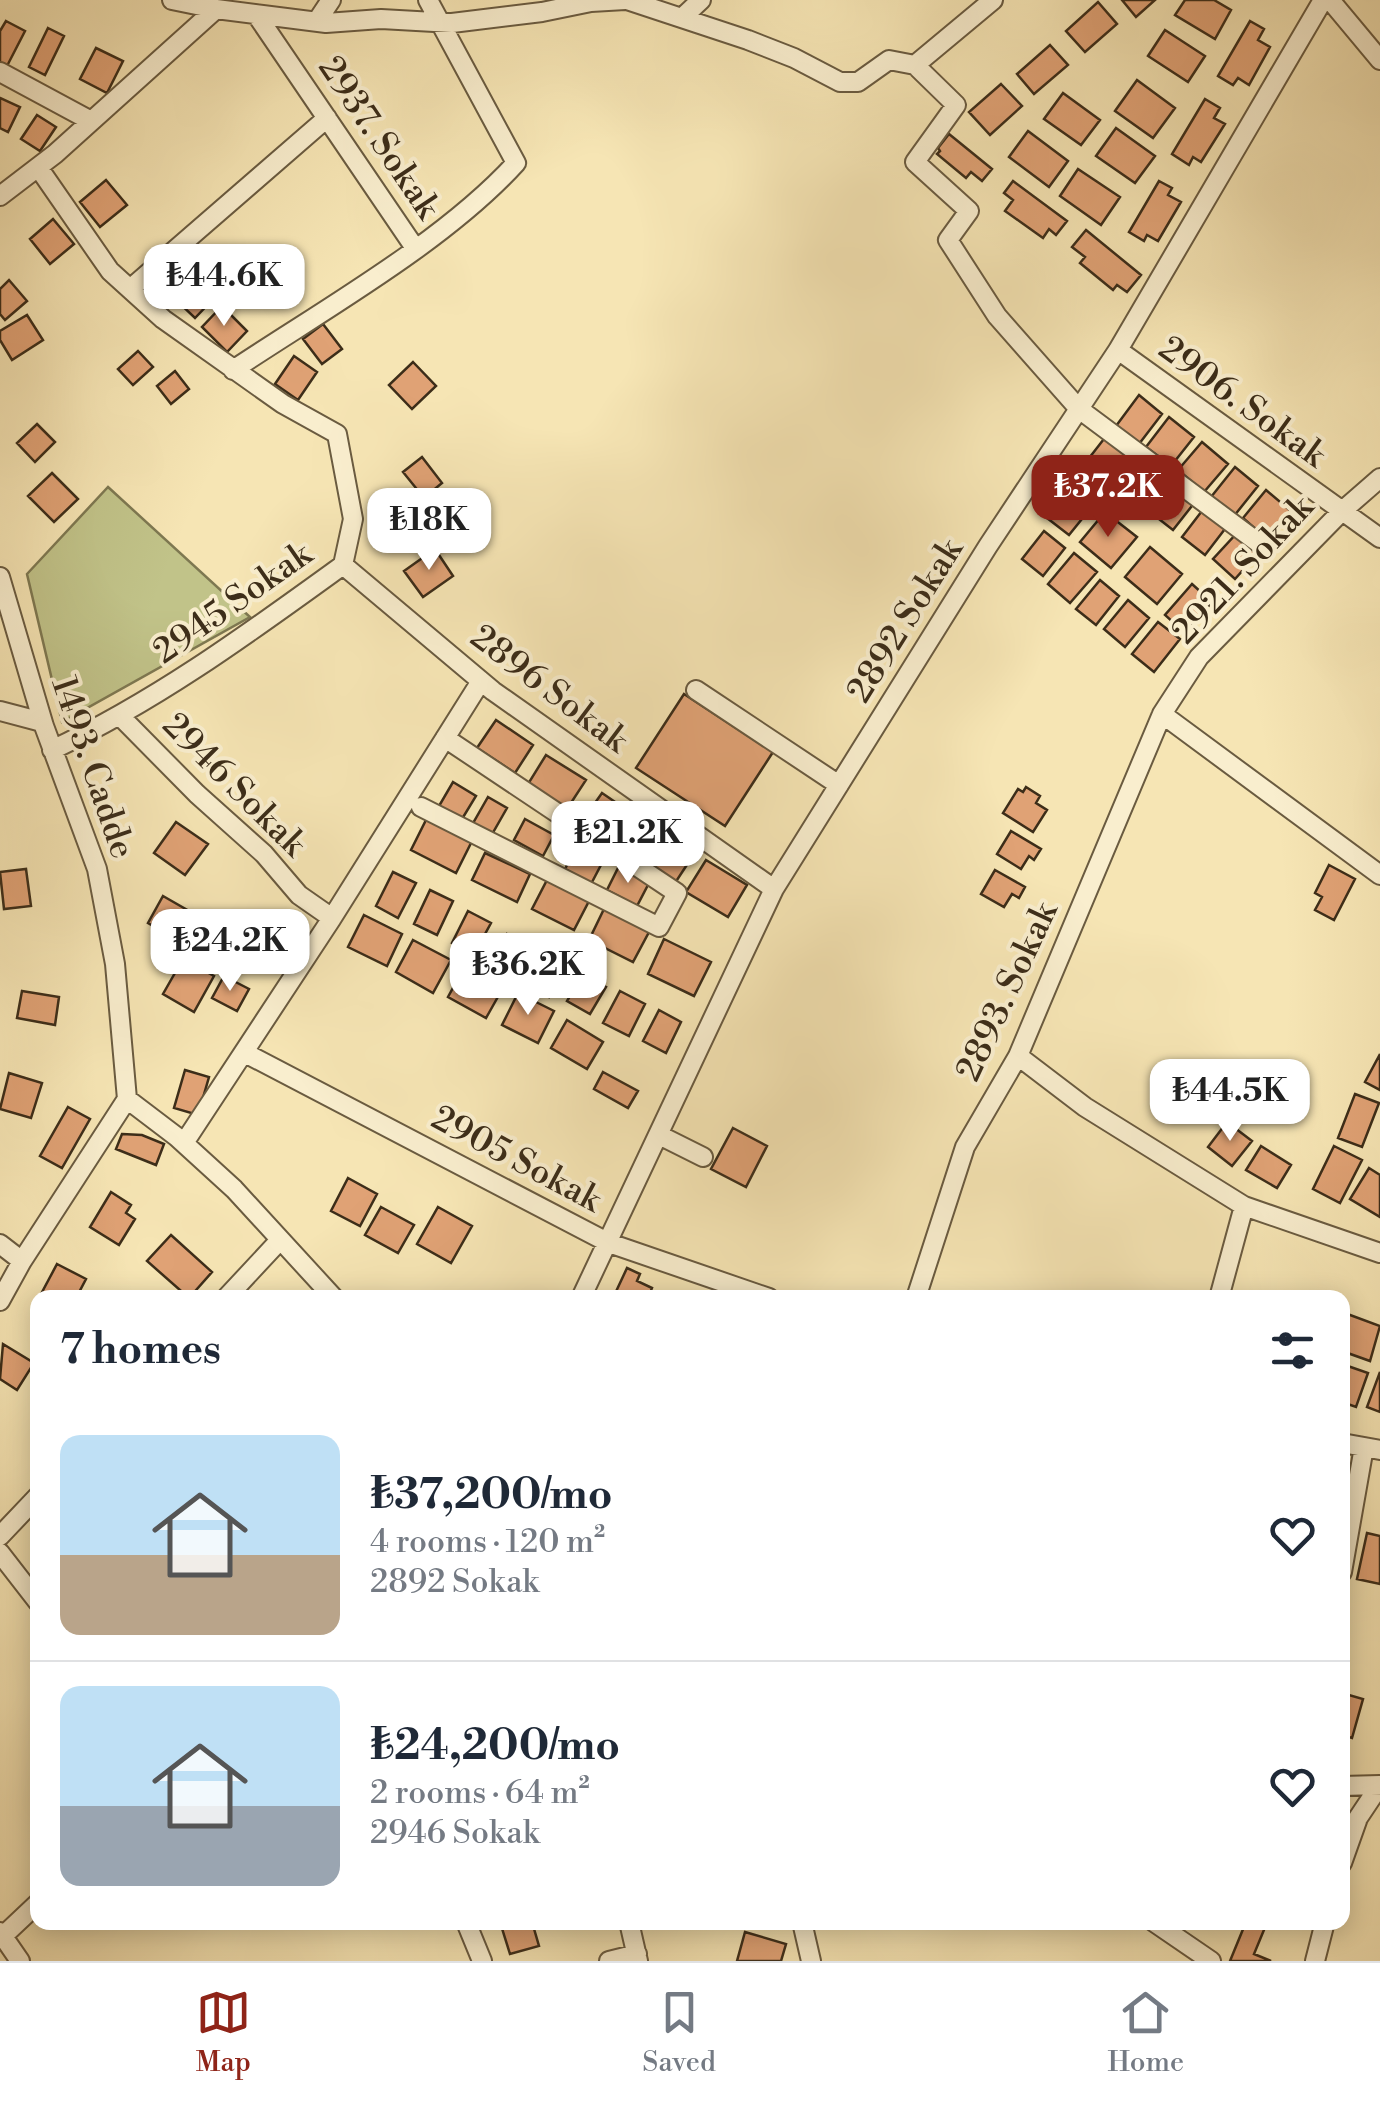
<!DOCTYPE html>
<html lang="en">
<head>
<meta charset="utf-8">
<style>
  :root { --surface:#fff; --page:#f6f6f7; --text:#1f2937; --muted:#747a83; --line:#e0e1e3; --accent:#8f2418 }
  body { margin:0; font-family:"Libre Bodoni",serif; background:var(--page); color:var(--text); height:100vh; display:flex; flex-direction:column; font-size:38px; white-space:nowrap }
  * { box-sizing:border-box; margin:0 }
  p { font-size:32px; color:var(--muted) }
  .icon { flex:none; width:55px; height:55px; fill:none; stroke:currentColor; stroke-width:2; stroke-linecap:round; stroke-linejoin:round }
  .map { position:relative; flex:1; overflow:hidden }
  .sheet { position:absolute; left:30px; top:1290px; width:1320px; height:640px; display:flex; flex-direction:column; background:var(--surface); border-radius:20px; box-shadow:0 5px 25px #0003 }
  .sheet>* { flex:none }
  .price { position:absolute; translate:-50% -85px; padding:0 22px; border-radius:20px; background:#fff; color:#222; font-size:32px; line-height:65px; filter:drop-shadow(0 2px 5px #0008) }
  .price::after { content:''; position:absolute; left:50%; top:60px; width:30px; height:22px; margin-left:-15px; background:inherit; clip-path:polygon(0 0,100% 0,50% 100%) }
  .price.active { background:var(--accent); color:#fff }
  ul { padding:0; list-style:none }
  li { display:flex; align-items:center; gap:30px; height:250px; padding:0 30px }
  li+li { border-top:2px solid var(--line) }
  li span { display:grid; place-items:center; flex:none; width:280px; height:200px; border-radius:20px; color:#555 }
  li>.icon { margin-inline-start:auto }
  span .icon { width:120px; height:120px; fill:#fffc; stroke-width:1 }
  li b { font-size:42px }
  h2 { display:flex; justify-content:space-between; align-items:center; height:120px; padding:0 30px; font-size:42px }
  .dock { display:flex; justify-content:space-around; align-items:center; height:140px; border-top:2px solid var(--line); background:var(--surface); font-size:28px; color:var(--muted) }
  .dock a { display:grid; justify-items:center; gap:5px }
  .dock .active { color:var(--accent) }
  .map>svg:first-child { display:block }
  .green { fill:#c1c389; stroke:#7e7851; stroke-width:2.5 }
  .building { fill:#e0a275; stroke:#3c2d19; stroke-width:2.5 }
  .lines { fill:none; stroke-linecap:round; stroke-linejoin:round }
  .minor-casing { stroke:#6a5b40; stroke-width:22 }
  .minor { stroke:#f9eece; stroke-width:18 }
  .labels { text-anchor:middle; stroke-width:8; stroke-linejoin:round; paint-order:stroke }
  .street-label { font-size:35px; fill:#3c2d19; stroke:#f9eece }
</style>
</head>
<body>
<div class="map">
<svg width="1380" height="1961" viewBox="0 0 1380 1961">
  <rect width="100%" height="100%" fill="#f6e5b4"/>
  <filter id="stains"><feTurbulence type="fractalNoise" baseFrequency=".002" numOctaves="4"/><feColorMatrix values="0 0 0 0 .2 0 0 0 0 .09 0 0 0 0 .02 0 0 0 .5 -.17"/></filter>
  <radialGradient id="worn" r=".72"><stop offset=".6" stop-color="#630" stop-opacity="0"/><stop offset="1" stop-color="#630" stop-opacity=".3"/></radialGradient>
  <path class="green" d="M108,487L250,617L62,722L27,574Z"/>
  <path class="building" d="M1122,0H1155L1136,17Z
    M1185,0H1214L1231,10L1215,39L1175,15Z
    M1098,2L1117,24L1085,52L1066,31Z
    M6,21L25,31L7,66L0,63V31Z
    M1250,21L1264,29L1258,40L1270,47L1249,85L1238,78L1233,85L1218,76Z
    M48,28L64,36L45,75L29,67Z
    M1165,30L1205,56L1188,82L1148,56Z
    M1050,45L1068,65L1034,94L1017,74Z
    M96,48L123,61L107,93L80,79Z
    M1137,80L1175,108L1153,138L1115,111Z
    M1001,84L1022,106L990,135L969,112Z
    M1063,93L1100,120L1081,145L1044,119Z
    M0,98L20,107L8,132L0,128Z
    M1205,99L1220,108L1214,118L1225,124L1201,162L1193,157L1189,165L1172,154Z
    M37,115L56,127L40,151L21,139Z
    M1116,128L1155,156L1135,183L1096,156Z
    M1028,131L1068,161L1049,187L1009,157Z
    M949,134L992,169L982,181L971,172L966,178L937,154L940,151L938,148Z
    M1078,169L1120,197L1101,225L1060,196Z
    M106,180L127,205L100,227L80,202Z
    M1013,181L1067,221L1056,235L1049,229L1043,238L1005,211L1013,200L1004,193Z
    M1159,181L1172,188L1168,195L1181,202L1158,241L1147,235L1144,241L1129,232Z
    M53,219L74,244L50,264L30,239Z
    M1086,230L1141,275L1127,292L1117,285L1113,290L1080,263L1085,257L1072,247Z
    M196,276L216,296L195,318L174,298Z
    M9,280L27,301L5,320L0,314V289Z
    M222,306L247,331L227,352L202,327Z
    M27,315L43,340L12,360L0,340V331Z
    M323,324L342,349L322,364L303,339Z
    M138,351L153,367L133,385L118,369Z
    M294,356L317,372L298,400L275,384Z
    M413,362L436,386L412,409L389,385Z
    M175,371L189,389L171,404L157,386Z
    M1139,395L1162,414L1139,444L1116,426Z
    M1169,417L1194,437L1171,466L1146,447Z
    M37,424L55,442L35,462L17,443Z
    M1107,435L1130,454L1109,481L1086,462Z
    M1202,442L1228,464L1204,492L1178,470Z
    M422,457L442,483L424,498L403,472Z
    M1138,459L1162,478L1141,503L1118,485Z
    M1235,467L1258,486L1234,516L1211,497Z
    M52,473L78,499L54,522L28,496Z
    M1172,484L1195,502L1173,530L1150,512Z
    M1072,487L1094,504L1069,535L1047,518Z
    M1266,490L1292,512L1268,540L1243,518Z
    M1205,507L1228,525L1205,555L1182,537Z
    M1105,512L1137,537L1111,568L1080,542Z
    M1044,531L1065,548L1043,576L1022,559Z
    M1237,533L1259,552L1235,579L1213,559Z
    M1150,547L1182,574L1157,604L1125,577Z
    M435,549L453,576L423,597L404,571Z
    M1074,553L1097,572L1070,603L1048,584Z
    M1100,580L1119,596L1096,625L1076,609Z
    M1192,584L1212,602L1185,633L1165,615Z
    M1128,600L1149,618L1125,647L1104,629Z
    M1158,622L1180,639L1154,672L1132,654Z
    M684,694L773,752L725,826L636,768Z
    M496,720L533,745L515,773L477,748Z
    M546,755L586,780L567,809L528,784Z
    M453,782L476,796L462,819L439,806Z
    M1026,787L1040,796L1036,803L1047,810L1033,832L1003,813L1018,789L1023,792Z
    M602,793L643,821L625,849L583,820Z
    M488,797L507,808L491,836L472,825Z
    M427,818L472,841L456,873L411,850Z
    M525,819L554,835L543,856L514,840Z
    M176,822L208,844L185,875L154,853Z
    M653,827L694,854L675,883L634,856Z
    M1011,831L1041,849L1034,860L1029,856L1021,869L997,854Z
    M576,849L602,863L591,884L565,869Z
    M485,853L530,874L517,902L472,880Z
    M706,860L747,885L728,917L686,892Z
    M1329,865L1355,879L1334,920L1315,910L1322,897L1315,893Z
    M619,866L650,881L637,906L607,890Z
    M26,869L31,906L4,909L0,872Z
    M995,870L1025,887L1019,898L1012,894L1004,907L981,894Z
    M393,872L416,883L398,918L376,906Z
    M547,880L589,901L574,930L532,909Z
    M430,890L453,901L437,935L414,924Z
    M163,896L196,915L181,942L148,923Z
    M604,909L649,932L633,962L589,940Z
    M468,911L491,923L474,954L452,943Z
    M364,915L402,934L387,966L348,947Z
    M200,927L231,946L219,965L188,947Z
    M507,934L529,945L513,976L491,965Z
    M664,939L711,962L694,996L648,974Z
    M413,940L451,960L433,993L396,972Z
    M544,953L567,965L549,997L526,985Z
    M183,959L214,976L194,1012L163,994Z
    M466,964L504,986L486,1018L448,997Z
    M583,974L606,987L590,1014L567,1001Z
    M224,976L249,989L237,1011L212,998Z
    M22,991L59,997L55,1025L17,1018Z
    M620,991L645,1004L629,1036L603,1023Z
    M518,993L554,1011L538,1043L502,1025Z
    M659,1010L681,1022L666,1053L643,1041Z
    M567,1020L603,1042L587,1069L551,1048Z
    M1380,1054V1090L1365,1082Z
    M185,1070L209,1077L198,1115L174,1108Z
    M603,1072L638,1091L628,1108L594,1089Z
    M9,1073L42,1083L31,1118L0,1109Z
    M1355,1094L1379,1103L1362,1147L1338,1138Z
    M68,1107L90,1119L62,1168L40,1156Z
    M1227,1122L1252,1141L1232,1166L1208,1147Z
    M733,1128L767,1146L746,1187L711,1169Z
    M122,1134L142,1135L164,1144L156,1165L116,1149Z
    M1261,1146L1291,1165L1277,1188L1246,1170Z
    M1334,1146L1362,1160L1340,1203L1313,1189Z
    M1369,1168L1380,1175V1217L1350,1199Z
    M348,1178L377,1194L360,1226L331,1211Z
    M111,1192L131,1205L126,1213L135,1219L119,1245L90,1227Z
    M381,1207L414,1225L398,1253L365,1235Z
    M438,1207L472,1226L451,1263L417,1244Z
    M171,1235L212,1272L189,1298L147,1261Z
    M57,1264L86,1279L76,1298H47L41,1294Z
    M627,1268L640,1274L637,1281L652,1288L648,1298H613Z
    M1342,1312L1380,1326L1370,1361L1342,1351Z
    M3,1344L34,1363L17,1390L0,1379Z
    M1342,1364L1368,1373L1356,1407L1342,1402Z
    M1380,1372V1412L1367,1407Z
    M1367,1533L1380,1536V1584L1357,1579Z
    M1342,1693L1363,1699L1352,1738L1342,1735Z
    M500,1922H532L539,1946L510,1954Z
    M1246,1922L1266,1925L1254,1954L1271,1961H1230Z
    M745,1932L786,1944L781,1961H737Z"/>
  <g class="lines">
    <defs>
      <path id="minor" d="M172,0L216,9L326,23L381,19L452,23L542,12L591,2L625,0
        M627,0L748,40L794,58L840,82H858L889,60L915,65L956,105L915,162L969,211L948,240L997,316L1079,409L1260,544
        M1330,0L1380,60
        M256,14L415,248
        M684,16L701,0
        M317,21L331,0
        M915,65L993,0
        M0,72L91,121
        M38,167L110,271L163,319L283,404L337,434L353,519L343,565C249,633 158,700 52,750
        M0,196L55,154L216,9
        M130,289L327,118
        M1118,350L1380,538
        M233,370C323,310 444,242 516,163L428,0
        M343,565L493,691L774,889
        M0,577L44,726L97,869L115,964L127,1099
        M696,690L839,785
        M0,711L42,722
        M1162,714L1380,875
        M120,716L197,794L264,854L299,895L332,918L184,1143
        M421,807L659,927L677,893L445,738
        M332,918L481,681
        M245,1053L609,1243L769,1298
        M1018,1056L1085,1107L1244,1206L1380,1253
        M127,1099L177,1137L234,1189L334,1298
        M659,1135L703,1157
        M0,1244L22,1261
        M226,1298L280,1240
        M581,1298L774,889L988,546L1118,350L1323,0
        M916,1298L965,1147L1018,1056L1162,714L1199,657L1341,512L1380,478
        M1219,1298L1244,1206
        M0,1301L22,1261L127,1099
        M1342,1443L1380,1450
        M0,1536L38,1496
        M0,1553L38,1602
        M1342,1572L1364,1447
        M1342,1786L1380,1785
        M1342,1863L1358,1818L1380,1785
        M466,1922L482,1961
        M629,1922L638,1961
        M802,1922L811,1961
        M1154,1922L1211,1961
        M0,1932L20,1961
        M3,1936L38,1903
        M609,1961L637,1954
        M1315,1961L1325,1922"/>
    </defs>
    <use href="#minor" class="minor-casing"/>
    <use href="#minor" class="minor"/>
  </g>
  <g class="labels">
    <g class="street-label">
      <text transform="translate(380 137) rotate(56)" y="12">2937. Sokak</text>
      <text transform="translate(1243 401) rotate(36)" y="12">2906. Sokak</text>
      <text transform="translate(1242 569) rotate(-47)" y="12">2921. Sokak</text>
      <text transform="translate(232 602) rotate(-35)" y="12">2945 Sokak</text>
      <text transform="translate(904 620) rotate(-58)" y="12">2892 Sokak</text>
      <text transform="translate(550 688) rotate(37)" y="12">2896 Sokak</text>
      <text transform="translate(94 767) rotate(71)" y="12">1493. Cadde</text>
      <text transform="translate(235 784) rotate(45)" y="12">2946 Sokak</text>
      <text transform="translate(1006 991) rotate(-65)" y="12">2893. Sokak</text>
      <text transform="translate(517 1158) rotate(28)" y="12">2905 Sokak</text>
    </g>
  </g>
  <rect width="100%" height="100%" filter="url(#stains)"/>
  <rect width="100%" height="100%" fill="url(#worn)"/>
</svg>
<b class="price" style="left:224px;top:329px">₺44.6K</b>
<b class="price active" style="left:1108px;top:540px">₺37.2K</b>
<b class="price" style="left:429px;top:573px">₺18K</b>
<b class="price" style="left:628px;top:886px">₺21.2K</b>
<b class="price" style="left:230px;top:994px">₺24.2K</b>
<b class="price" style="left:528px;top:1018px">₺36.2K</b>
<b class="price" style="left:1230px;top:1144px">₺44.5K</b>
<section class="sheet">
<h2>7 homes<svg class="icon" aria-label="filters" viewBox="0 0 24 24"><path d="M4 7h16M4 17h16"/><circle cx="9" cy="7" r="2"/><circle cx="15" cy="17" r="2"/></svg></h2>
<ul>
<li><span style="background:linear-gradient(#bfe0f5 60%,#b9a48a 0)"><svg class="icon" aria-label="home" viewBox="0 0 24 24"><path d="M3 11l9-7 9 7M6 9v11h12V9"/></svg></span><div><b>₺37,200/mo</b><p>4 rooms · 120 m²</p><p>2892 Sokak</p></div><svg class="icon" aria-label="heart" viewBox="0 0 24 24"><path d="M12 20l-8-8c-3-5 5-10 8-4 3-6 11-1 8 4z"/></svg></li>
<li><span style="background:linear-gradient(#bfe0f5 60%,#9aa5b1 0)"><svg class="icon" aria-label="home" viewBox="0 0 24 24"><path d="M3 11l9-7 9 7M6 9v11h12V9"/></svg></span><div><b>₺24,200/mo</b><p>2 rooms · 64 m²</p><p>2946 Sokak</p></div><svg class="icon" aria-label="heart" viewBox="0 0 24 24"><path d="M12 20l-8-8c-3-5 5-10 8-4 3-6 11-1 8 4z"/></svg></li>
</ul>
</section>
</div>
<nav class="dock">
<a class="active"><svg class="icon" aria-label="map" viewBox="0 0 24 24"><path d="M3 6l6-2 6 2 6-2v14l-6 2-6-2-6 2zM9 4v14M15 6v14"/></svg>Map</a>
<a><svg class="icon" aria-label="saved" viewBox="0 0 24 24"><path d="M7 4h10v16l-5-4-5 4z"/></svg>Saved</a>
<a><svg class="icon" aria-label="home" viewBox="0 0 24 24"><path d="M3 11l9-7 9 7M6 9v11h12V9"/></svg>Home</a>
</nav>
</body>
</html>
